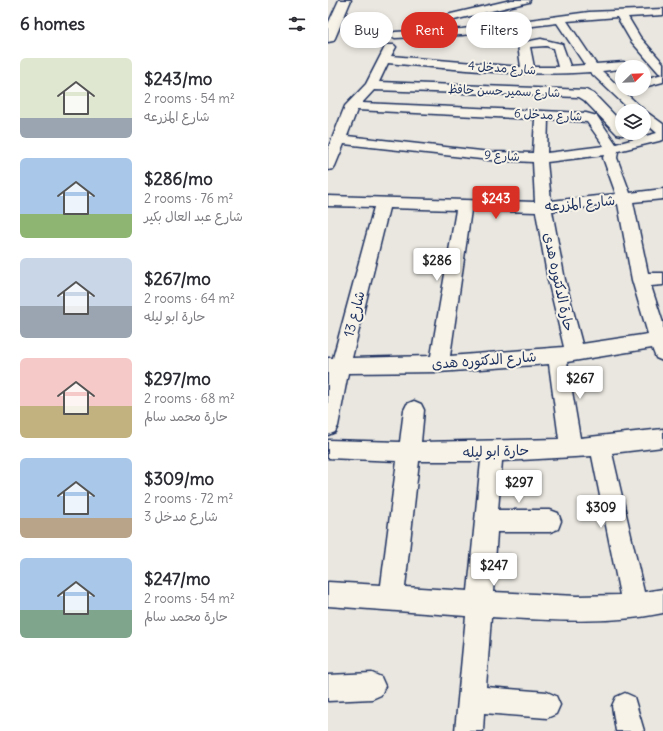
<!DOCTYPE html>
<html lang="en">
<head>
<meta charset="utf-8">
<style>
  :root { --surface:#fff; --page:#f2f2f3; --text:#2b2b33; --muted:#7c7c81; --accent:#d93025 }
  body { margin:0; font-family:Delius,"Playpen Sans Arabic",sans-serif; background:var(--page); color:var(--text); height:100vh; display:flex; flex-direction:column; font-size:15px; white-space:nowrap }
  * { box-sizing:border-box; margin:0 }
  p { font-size:13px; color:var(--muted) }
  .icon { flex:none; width:22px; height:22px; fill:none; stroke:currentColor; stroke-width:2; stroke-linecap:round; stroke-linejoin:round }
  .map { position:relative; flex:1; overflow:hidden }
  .panel { display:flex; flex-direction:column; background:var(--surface); width:328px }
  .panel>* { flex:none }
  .guide { position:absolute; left:12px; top:12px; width:263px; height:36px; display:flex; gap:8px }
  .needle { width:26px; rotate:67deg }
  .buttons { position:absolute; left:287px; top:60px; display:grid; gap:8px }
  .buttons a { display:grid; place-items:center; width:36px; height:36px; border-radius:50%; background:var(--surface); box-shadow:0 2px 6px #0003; font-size:20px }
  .price { position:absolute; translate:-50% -34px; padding:0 9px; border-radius:4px; background:#fff; color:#222; font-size:13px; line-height:26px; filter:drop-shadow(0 1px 2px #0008) }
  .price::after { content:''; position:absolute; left:50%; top:24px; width:12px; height:9px; margin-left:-6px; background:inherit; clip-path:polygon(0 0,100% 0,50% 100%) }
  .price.active { background:var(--accent); color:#fff }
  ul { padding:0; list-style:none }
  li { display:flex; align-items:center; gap:12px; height:100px; padding:0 20px }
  li span { display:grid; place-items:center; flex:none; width:112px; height:80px; border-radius:6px; color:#555 }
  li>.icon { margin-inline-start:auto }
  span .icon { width:48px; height:48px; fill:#fffc; stroke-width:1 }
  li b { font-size:17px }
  h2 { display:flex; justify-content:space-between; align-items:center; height:48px; padding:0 20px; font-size:17px }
  .pill { padding:0 14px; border-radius:18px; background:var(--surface); box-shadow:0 2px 6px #0003; font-size:14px; line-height:36px }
  .pill.active { background:var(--accent); color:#fff }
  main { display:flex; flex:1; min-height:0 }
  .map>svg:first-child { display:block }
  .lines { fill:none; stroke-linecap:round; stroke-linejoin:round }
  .street-casing { stroke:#1b2f5e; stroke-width:3 }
  .secondary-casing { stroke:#1b2f5e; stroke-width:3 }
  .street { fill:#f7f3e8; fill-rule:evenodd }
  .secondary { fill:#f7f3e8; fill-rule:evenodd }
  .labels { text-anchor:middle; stroke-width:4; stroke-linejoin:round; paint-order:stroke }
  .far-street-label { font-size:12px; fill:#1b2f5e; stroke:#f7f3e8 }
  .street-label { font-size:14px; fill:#1b2f5e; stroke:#f7f3e8 }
</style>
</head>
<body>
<main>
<section class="panel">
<h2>6 homes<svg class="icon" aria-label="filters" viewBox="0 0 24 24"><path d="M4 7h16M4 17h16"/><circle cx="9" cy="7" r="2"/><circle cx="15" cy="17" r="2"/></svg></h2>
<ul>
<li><span style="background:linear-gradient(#dfe7d0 75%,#9aa5b1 0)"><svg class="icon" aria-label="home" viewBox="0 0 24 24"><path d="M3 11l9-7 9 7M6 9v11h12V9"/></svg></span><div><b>$243/mo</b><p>2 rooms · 54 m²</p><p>شارع المزرعه</p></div></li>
<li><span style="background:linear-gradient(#a9c7e8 70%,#8fb573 0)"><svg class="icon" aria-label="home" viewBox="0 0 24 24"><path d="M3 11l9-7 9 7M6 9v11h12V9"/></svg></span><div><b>$286/mo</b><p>2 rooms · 76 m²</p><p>شارع عبد العال بكير</p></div></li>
<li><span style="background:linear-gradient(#c9d6e8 60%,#9aa5b1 0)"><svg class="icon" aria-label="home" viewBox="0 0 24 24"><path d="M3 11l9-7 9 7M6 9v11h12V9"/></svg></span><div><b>$267/mo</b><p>2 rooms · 64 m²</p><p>حارة ابو ليله</p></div></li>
<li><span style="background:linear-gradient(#f6c9c9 60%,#c2b280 0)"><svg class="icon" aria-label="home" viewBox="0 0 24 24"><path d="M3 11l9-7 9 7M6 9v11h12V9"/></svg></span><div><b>$297/mo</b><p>2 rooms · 68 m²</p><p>حارة محمد سالم</p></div></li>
<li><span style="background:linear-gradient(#a9c7e8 75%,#b9a48a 0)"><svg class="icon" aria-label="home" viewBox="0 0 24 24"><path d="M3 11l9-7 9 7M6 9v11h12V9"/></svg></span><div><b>$309/mo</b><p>2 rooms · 72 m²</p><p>شارع مدخل 3</p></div></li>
<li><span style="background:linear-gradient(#a9c7e8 65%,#7fa58c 0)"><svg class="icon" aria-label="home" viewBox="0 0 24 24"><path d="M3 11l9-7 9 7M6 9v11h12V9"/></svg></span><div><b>$247/mo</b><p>2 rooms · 54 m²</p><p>حارة محمد سالم</p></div></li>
</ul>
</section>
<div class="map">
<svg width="335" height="731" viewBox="0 0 335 731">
  <rect width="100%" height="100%" fill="#eae7e0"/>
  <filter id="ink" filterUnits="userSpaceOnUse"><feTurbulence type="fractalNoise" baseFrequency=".025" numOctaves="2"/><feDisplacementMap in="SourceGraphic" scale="8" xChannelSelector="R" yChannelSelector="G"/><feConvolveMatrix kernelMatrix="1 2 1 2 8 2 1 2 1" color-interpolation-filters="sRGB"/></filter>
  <g filter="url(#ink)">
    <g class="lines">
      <defs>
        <path id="street" d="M183,0H202L201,2L130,19L89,31L134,29L261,12L335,9V15L300,17L312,37L335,63V74L331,73L303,41L289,17L239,21L268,64L296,62L298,65L292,69L274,71L317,111L335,124V140L290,151L289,158L302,193L335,189V199L305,202L320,273H335V285L323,286L335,323V361L328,358L324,348L239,362L252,438L335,429V447L284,453L316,592L335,589V613C278,625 220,620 163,617L158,687L219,692L228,696L232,705L228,714L219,718L156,713L155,731H127L138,616L0,606V582L53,585L69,461L0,458V440L72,442L76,410L79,404L86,401L93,404L96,410L93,442L231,439L221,364L111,372L20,373L10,426L7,432L0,435V358H5L46,207L0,206V196L207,202L205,162L162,160L16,144L7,166L5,169L0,170V149L17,106L38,84L58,45H66L68,47L63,56L193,67L190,45L192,43L213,39L234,44L242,66L257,65L229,23L134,35L67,38L61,35L67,32L84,31L80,28L82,26L123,14ZM218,46L225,48L230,67H206L202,47ZM60,63C127,69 194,77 262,72L303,111H316V122L329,133L288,144L269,116L258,113L34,103L46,90L251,97L256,100L289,134L294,135L299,133H294V123L266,94L258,90L51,82ZM29,110L207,119L205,153L162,152L19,136ZM220,119L259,122L276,146L219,153ZM276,155L275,158L288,194L223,201L219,162ZM290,204L304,280L320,334L254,344L237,280L224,211ZM61,208L128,210L103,356L24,358ZM143,210L208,212L220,280L236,347L122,356ZM264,456L292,595L249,596L165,592L169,532H222L230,529L233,521L230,513L222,510H170L174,461ZM91,461H153L140,591L77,587Z
          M335,74V82L316,87V79Z
          M44,673L53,677L57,686L53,695L44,699L0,701V675Z
          M297,693L306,697L316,731H288L284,706L288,697Z"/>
        <path id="secondary" d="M11,0H23L7,38L5,41L0,42V24Z"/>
      </defs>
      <use href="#street" class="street-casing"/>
      <use href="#secondary" class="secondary-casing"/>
      <use href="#street" class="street"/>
      <use href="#secondary" class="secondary"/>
    </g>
  </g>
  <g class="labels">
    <g class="far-street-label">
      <text transform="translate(174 68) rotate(4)" y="4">شارع مدخل 4</text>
      <text transform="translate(176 91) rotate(2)" y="4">شارع سمير حسن حافظ</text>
      <text transform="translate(220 115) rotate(3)" y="4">شارع مدخل 6</text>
      <text transform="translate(174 156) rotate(3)" y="4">شارع 9</text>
    </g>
    <g class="street-label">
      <text transform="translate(252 203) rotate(-5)" y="5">شارع المزرعه</text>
      <text transform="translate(231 282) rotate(78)" y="5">حارة الدكتوره هدى</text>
      <text transform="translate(26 314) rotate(-75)" y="5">شارع 13</text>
      <text transform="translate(156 360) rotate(-4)" y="5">شارع الدكتوره هدى</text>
      <text transform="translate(168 451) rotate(-2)" y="5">حارة ابو ليله</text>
    </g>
  </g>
</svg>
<div class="buttons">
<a><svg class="needle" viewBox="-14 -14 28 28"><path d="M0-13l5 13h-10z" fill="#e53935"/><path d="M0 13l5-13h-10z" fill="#7c7c81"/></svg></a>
<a><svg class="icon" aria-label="layers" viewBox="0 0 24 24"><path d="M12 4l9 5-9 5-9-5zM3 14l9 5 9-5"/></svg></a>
</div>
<b class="price active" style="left:168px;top:220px">$243</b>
<b class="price" style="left:109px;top:282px">$286</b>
<b class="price" style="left:252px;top:400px">$267</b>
<b class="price" style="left:191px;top:504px">$297</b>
<b class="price" style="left:273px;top:529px">$309</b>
<b class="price" style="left:166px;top:587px">$247</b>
<div class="guide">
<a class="pill">Buy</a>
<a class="pill active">Rent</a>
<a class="pill">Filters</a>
</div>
</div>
</main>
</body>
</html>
